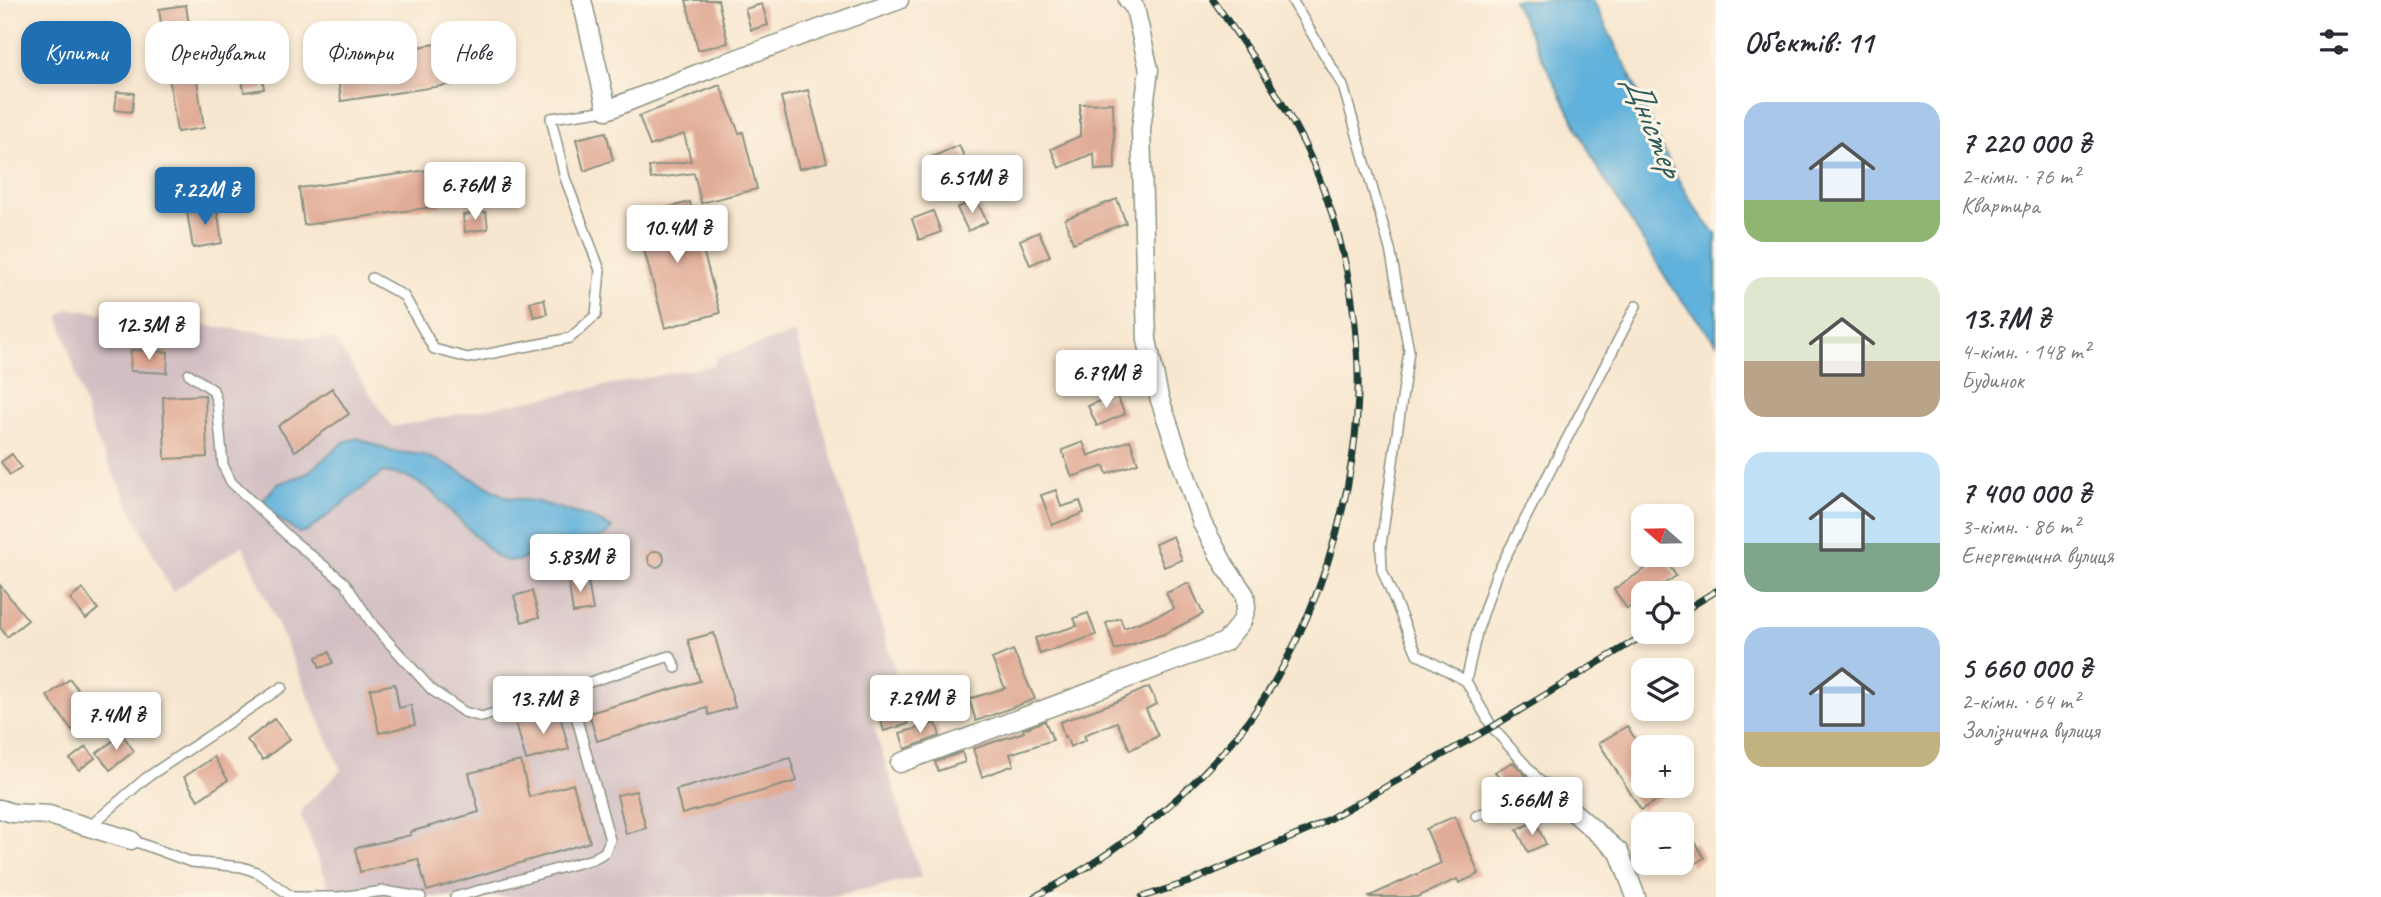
<!DOCTYPE html>
<html lang="uk">
<head>
<meta charset="utf-8">
<style>
  :root { --surface:#fff; --page:#f2f2f3; --text:#2b2b33; --muted:#7c7c81; --accent:#1f6fb2 }
  body { margin:0; font-family:Caveat,sans-serif; background:var(--page); color:var(--text); height:100vh; display:flex; flex-direction:column; font-size:26px; white-space:nowrap }
  * { box-sizing:border-box; margin:0 }
  p { font-size:23px; color:var(--muted) }
  .icon { flex:none; width:38px; height:38px; fill:none; stroke:currentColor; stroke-width:2; stroke-linecap:round; stroke-linejoin:round }
  .map { position:relative; flex:1; overflow:hidden }
  .side { display:flex; flex-direction:column; background:var(--surface); width:665px }
  .side>* { flex:none }
  .guide { position:absolute; left:21px; top:21px; width:665px; height:63px; display:flex; gap:14px }
  .needle { width:46px; rotate:290deg }
  .tools { position:absolute; left:1631px; top:504px; display:grid; gap:14px }
  .tools a { display:grid; place-items:center; width:63px; height:63px; border-radius:14px; background:var(--surface); box-shadow:0 4px 10px #0003; font-size:35px }
  .price { position:absolute; translate:-50% -60px; padding:0 16px; border-radius:7px; background:#fff; color:#222; font-size:23px; line-height:46px; filter:drop-shadow(0 2px 4px #0008) }
  .price::after { content:''; position:absolute; left:50%; top:42px; width:21px; height:16px; margin-left:-10px; background:inherit; clip-path:polygon(0 0,100% 0,50% 100%) }
  .price.on { background:var(--accent); color:#fff }
  ul { padding:0; list-style:none }
  li { display:flex; align-items:center; gap:21px; height:175px; padding:0 28px }
  li span { display:grid; place-items:center; flex:none; width:196px; height:140px; border-radius:21px; color:#555 }
  li>.icon { margin-inline-start:auto }
  span .icon { width:84px; height:84px; fill:#fffc; stroke-width:1 }
  li b { font-size:30px }
  h2 { display:flex; justify-content:space-between; align-items:center; height:84px; padding:0 28px; font-size:30px }
  .tag { padding:0 24px; border-radius:21px; background:var(--surface); box-shadow:0 4px 10px #0003; font-size:24px; line-height:63px }
  .tag.on { background:var(--accent); color:#fff }
  main { display:flex; flex:1; min-height:0 }
  .map>svg:first-child { display:block }
  .industrial { fill:#d2bec3 }
  .water { fill:#60b1db; stroke:#407788; stroke-width:2 }
  .building { fill:#e1ac97 }
  .lines { fill:none; stroke-linecap:round; stroke-linejoin:round }
  .service-casing { stroke:#8c9282; stroke-width:12 }
  .minor-casing { stroke:#8c9282; stroke-width:21 }
  .service { stroke:#fff; stroke-width:9 }
  .minor { stroke:#fff; stroke-width:18 }
  .rail-casing { stroke:#1f3d34; stroke-width:7 }
  .rail { stroke:#fcf5e5; stroke-width:4.5; stroke-dasharray:13; stroke-linecap:butt }
  .labels { text-anchor:middle; stroke-width:6; stroke-linejoin:round; paint-order:stroke }
  .water-label { font-size:35px; font-style:italic; fill:#2f5a5e; stroke:#fcf5e5 }
</style>
</head>
<body>
<main>
<div class="map">
<svg width="1716" height="897" viewBox="0 0 1716 897">
  <rect width="100%" height="100%" fill="#fcf5e5"/>
  <filter id="ink" filterUnits="userSpaceOnUse"><feTurbulence type="fractalNoise" baseFrequency=".0143" numOctaves="2"/><feDisplacementMap in="SourceGraphic" scale="14" xChannelSelector="R" yChannelSelector="G"/><feConvolveMatrix kernelMatrix="1 2 1 2 8 2 1 2 1" color-interpolation-filters="sRGB"/></filter>
  <filter id="wash" filterUnits="userSpaceOnUse"><feTurbulence type="fractalNoise" baseFrequency=".00686" numOctaves="4" result="noise"/><feDisplacementMap in="SourceGraphic" scale="28" xChannelSelector="R" yChannelSelector="G"/><feGaussianBlur stdDeviation="1.57" result="paint"/><feColorMatrix in="noise" values="0 0 0 0 0 0 0 0 0 0 0 0 0 0 0 0 0 1.4 0 .05"/><feComposite in="paint" operator="in"/></filter>
  <g filter="url(#wash)">
    <rect width="100%" height="100%" fill="#f8e7d0"/>
    <path class="industrial" d="M69,309L335,341L392,427L713,365L717,358L795,333L904,701L870,714L921,877L828,897H333L301,815L304,807L341,770L243,545L172,592L92,430L59,316Z"/>
    <path class="water" d="M1513,0H1593C1607,29 1622,58 1636,88C1659,139 1678,192 1716,234V343L1673,289L1596,165Z
      M358,438L390,451L423,455L446,464L506,497L538,502L589,517L612,528L606,536L516,561L502,560L493,554L428,488L406,476L383,472L308,531L299,533L265,509L264,499L277,484L306,474L344,442Z"/>
    <g id="blocks">
      <path class="building" d="M686,0H718L728,43L698,50Z
        M762,4L768,25L751,30L745,9Z
        M186,5L204,128L177,132L159,9Z
        M403,32L405,49L449,42L455,84L341,101L336,61L348,59L345,40Z
        M259,56L264,89L244,92L239,59Z
        M720,85L739,133L743,132L757,189L701,203L694,173L651,179L649,167L691,161L684,134L650,146L639,116Z
        M808,90L827,162L799,169L781,97Z
        M117,92L134,93L132,112L115,110Z
        M1113,103L1115,169L1095,170L1094,153L1059,168L1051,149L1080,136V104Z
        M606,132L613,160L584,171L576,139Z
        M959,145L970,170L944,181L932,157Z
        M436,169L441,206L304,225L299,188Z
        M976,199L987,222L968,231L957,208Z
        M1117,199L1126,223L1073,243L1065,219Z
        M690,202L720,313L665,328L635,216Z
        M217,207L222,243L193,248L187,212Z
        M933,211L941,232L919,240L912,219Z
        M486,212L488,229L465,232L463,215Z
        M1039,232L1050,256L1030,265L1020,240Z
        M544,299L547,314L534,317L530,302Z
        M131,350L168,352L167,373L130,371Z
        M332,388L349,414L295,451L278,426Z
        M1116,394L1125,414L1097,426L1088,406Z
        M205,395L207,457L165,459L163,397Z
        M1130,440L1138,463L1107,474L1104,466L1072,477L1062,450L1083,442L1088,456Z
        M12,454L21,467L10,475L1,462Z
        M1056,490L1061,507L1080,501L1084,513L1052,525L1041,495Z
        M1173,536L1182,560L1164,567L1155,544Z
        M648 559a8 8 0 1 1 16 0a8 8 0 1 1-16 0Z
        M1664,557L1676,576L1650,593H1643V598L1627,609L1614,589Z
        M587,575L593,610L573,613L568,579Z
        M1189,583L1203,614L1164,634L1115,650L1106,623L1120,618L1124,628L1174,609L1166,593Z
        M0,585L28,620L7,637L0,627Z
        M83,589L98,609L86,619L70,599Z
        M532,591L539,617L522,622L514,596Z
        M1088,613L1096,635L1040,654L1035,638L1077,626L1074,618Z
        M714,633L735,707L709,715L707,708L597,741L589,713L700,681L688,640Z
        M1013,650L1035,699L976,721L969,699L1005,688L992,659Z
        M329,652L333,663L320,668L316,657Z
        M70,679L95,713L72,730L47,696Z
        M395,684L399,708L411,705L415,725L379,733L370,689Z
        M1149,687L1157,704L1146,709L1158,736L1130,750L1117,722L1084,735L1086,740L1070,747L1066,736L1064,737L1060,722L1113,703Z
        M904,708L908,724L884,731L879,716Z
        M559,712L569,749L526,760L516,723Z
        M274,719L290,739L263,760L247,740Z
        M1045,721L1053,740L1010,754L1014,765L982,777L973,749L1024,732L1023,729Z
        M936,723L940,736L905,749L900,733Z
        M1627,726L1643,752V786H1680L1641,810L1599,743Z
        M122,734L134,751L110,770L97,753Z
        M86,747L95,758L79,770L70,759Z
        M962,752L965,762L938,771L935,762Z
        M214,757L228,780L198,800L184,777Z
        M790,758L797,781L682,814L676,790Z
        M521,761L529,797L573,784L590,842L427,891L418,859L360,872L355,848L411,835L410,832L479,812L469,773Z
        M1513,762L1528,778L1506,791L1495,772Z
        M636,791L646,828L626,834L617,795Z
        M1455,816L1479,874L1459,883L1457,879L1417,897H1368L1441,863L1426,829Z
        M1535,821L1546,844L1528,852L1517,830Z
        M1695,842L1704,858L1692,865L1683,848Z"/>
    </g>
  </g>
  <g filter="url(#ink)">
    <use href="#blocks" fill-opacity="0" stroke="#8c9282" stroke-width="2"/>
    <g class="lines">
      <defs>
        <path id="service" d="M1292,0L1343,86L1390,249L1409,351L1381,545L1382,570L1417,654L1466,681L1492,727L1546,788L1476,816
          M372,278L404,296L434,349L468,358L570,338L596,315L600,270L565,178L551,118L607,110
          M189,374L213,390L217,402L223,465L231,482L291,539L345,583L373,625L432,690L464,712L482,717L670,656L676,668
          M1466,681L1477,632L1496,575L1636,306
          M89,827L146,778L282,687
          M131,840L191,862L242,867L259,873L292,897H339L384,891L421,897
          M455,897L593,859L605,852L610,840L569,690"/>
        <path id="minor" d="M582,0L607,110L717,66L899,0
          M900,763L1225,642L1242,621L1246,608L1245,595L1225,566L1202,523L1159,397L1147,340L1141,129L1149,70L1135,8L1128,0
          M1546,788L1619,852L1636,897
          M0,809L12,813L49,815L131,840"/>
      </defs>
      <use href="#service" class="service-casing"/>
      <use href="#minor" class="minor-casing"/>
      <use href="#service" class="service"/>
      <use href="#minor" class="minor"/>
      <defs>
        <path id="rail" d="M1682,612L1716,591
          M1034,897C1108,859 1167,814 1223,752C1313,653 1367,481 1357,348C1353,285 1338,221 1313,163C1287,104 1250,52 1213,0
          M1142,897L1189,882L1313,828L1492,727L1649,632"/>
      </defs>
      <use href="#rail" class="rail-casing"/>
      <use href="#rail" class="rail"/>
    </g>
  </g>
  <g class="labels">
    <g class="water-label">
      <text transform="translate(1654 125) rotate(68)" y="12">Дністер</text>
    </g>
  </g>
</svg>
<div class="tools">
<a><svg class="needle" viewBox="-14 -14 28 28"><path d="M0-13l5 13h-10z" fill="#e53935"/><path d="M0 13l5-13h-10z" fill="#7c7c81"/></svg></a>
<a><svg class="icon" aria-label="locate" viewBox="0 0 24 24"><circle cx="12" cy="12" r="6"/><path d="M12 2v4M12 18v4M2 12h4M18 12h4"/></svg></a>
<a><svg class="icon" aria-label="layers" viewBox="0 0 24 24"><path d="M12 4l9 5-9 5-9-5zM3 14l9 5 9-5"/></svg></a>
<a>+</a>
<a>−</a>
</div>
<b class="price" style="left:972px;top:215px">6.51M ₴</b>
<b class="price" style="left:475px;top:222px">6.76M ₴</b>
<b class="price on" style="left:205px;top:227px">7.22M ₴</b>
<b class="price" style="left:677px;top:265px">10.4M ₴</b>
<b class="price" style="left:149px;top:362px">12.3M ₴</b>
<b class="price" style="left:1106px;top:410px">6.79M ₴</b>
<b class="price" style="left:580px;top:594px">5.83M ₴</b>
<b class="price" style="left:920px;top:735px">7.29M ₴</b>
<b class="price" style="left:543px;top:736px">13.7M ₴</b>
<b class="price" style="left:116px;top:752px">7.4M ₴</b>
<b class="price" style="left:1532px;top:837px">5.66M ₴</b>
<div class="guide">
<a class="tag on">Купити</a>
<a class="tag">Орендувати</a>
<a class="tag">Фільтри</a>
<a class="tag">Нове</a>
</div>
</div>
<section class="side">
<h2>Об’єктів: 11<svg class="icon" aria-label="filters" viewBox="0 0 24 24"><path d="M4 7h16M4 17h16"/><circle cx="9" cy="7" r="2"/><circle cx="15" cy="17" r="2"/></svg></h2>
<ul>
<li><span style="background:linear-gradient(#a9c7e8 70%,#8fb573 0)"><svg class="icon" aria-label="home" viewBox="0 0 24 24"><path d="M3 11l9-7 9 7M6 9v11h12V9"/></svg></span><div><b>7 220 000 ₴</b><p>2-кімн. · 76 m²</p><p>Квартира</p></div></li>
<li><span style="background:linear-gradient(#dfe7d0 60%,#b9a48a 0)"><svg class="icon" aria-label="home" viewBox="0 0 24 24"><path d="M3 11l9-7 9 7M6 9v11h12V9"/></svg></span><div><b>13.7M ₴</b><p>4-кімн. · 148 m²</p><p>Будинок</p></div></li>
<li><span style="background:linear-gradient(#bfe0f5 65%,#7fa58c 0)"><svg class="icon" aria-label="home" viewBox="0 0 24 24"><path d="M3 11l9-7 9 7M6 9v11h12V9"/></svg></span><div><b>7 400 000 ₴</b><p>3-кімн. · 86 m²</p><p>Енергетична вулиця</p></div></li>
<li><span style="background:linear-gradient(#a9c7e8 75%,#c2b280 0)"><svg class="icon" aria-label="home" viewBox="0 0 24 24"><path d="M3 11l9-7 9 7M6 9v11h12V9"/></svg></span><div><b>5 660 000 ₴</b><p>2-кімн. · 64 m²</p><p>Залізнична вулиця</p></div></li>
</ul>
</section>
</main>
</body>
</html>
